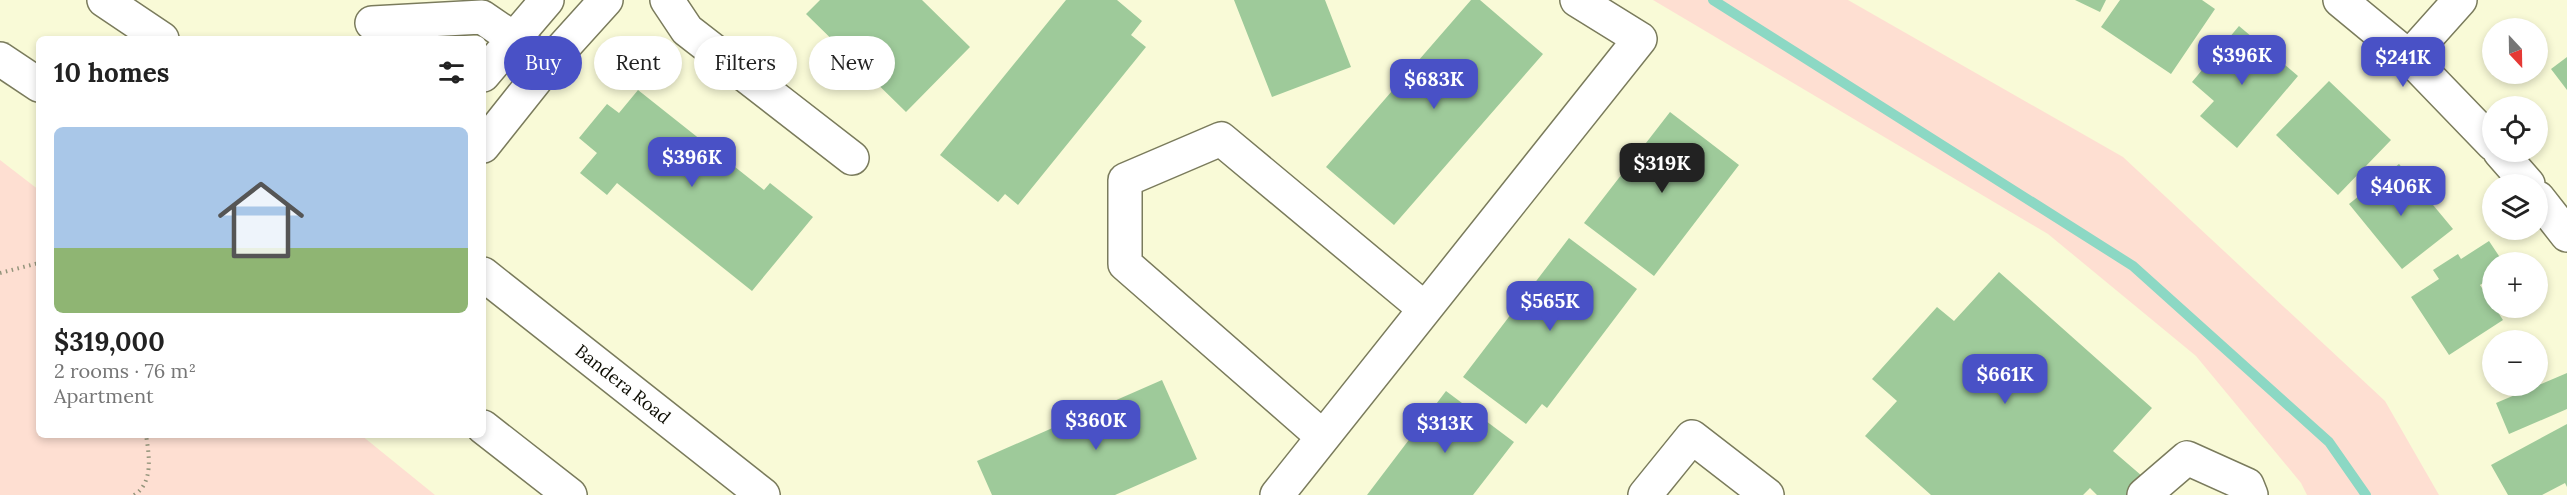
<!DOCTYPE html>
<html lang="en">
<head>
<meta charset="utf-8">
<style>
  :root { --surface:#fff; --page:#f2f2f2; --text:#222; --muted:#767676; --accent:#4951c6 }
  body { margin:0; font-family:Lora,serif; background:var(--page); color:var(--text); height:100vh; display:flex; flex-direction:column; font-size:22px; white-space:nowrap }
  * { box-sizing:border-box; margin:0 }
  p { font-size:20px; color:var(--muted) }
  .icon { flex:none; width:33px; height:33px; fill:none; stroke:currentColor; stroke-width:2; stroke-linecap:round; stroke-linejoin:round }
  .map { position:relative; flex:1; overflow:hidden }
  .details { position:absolute; left:36px; top:36px; width:450px; height:402px; display:flex; flex-direction:column; background:var(--surface); border-radius:9px; box-shadow:0 3px 9px #0003 }
  .details>* { flex:none }
  .hud { position:absolute; left:504px; top:36px; width:570px; height:54px; display:flex; gap:12px }
  .needle { width:39px; rotate:158deg }
  .buttons { position:absolute; left:2482px; top:18px; display:grid; gap:12px }
  .buttons a { display:grid; place-items:center; width:66px; height:66px; border-radius:50%; background:var(--surface); box-shadow:0 3px 9px #0003; font-size:30px }
  .price { position:absolute; translate:-50% -51px; padding:0 14px; border-radius:12px; background:var(--accent); color:#fff; font-size:20px; line-height:39px; filter:drop-shadow(0 2px 3px #0008) }
  .price::after { content:''; position:absolute; left:50%; top:36px; width:18px; height:14px; margin-left:-9px; background:inherit; clip-path:polygon(0 0,100% 0,50% 100%) }
  .price.selected { background:#222; color:#fff }
  ul { padding:0; list-style:none }
  li { display:grid; align-content:center; gap:12px; height:318px; padding:0 18px }
  li span { display:grid; place-items:center; height:186px; border-radius:9px; color:#555 }
  li>.icon { margin-inline-start:auto }
  span .icon { width:108px; height:108px; fill:#fffc; stroke-width:1 }
  li b { font-size:26px }
  h2 { display:flex; justify-content:space-between; align-items:center; height:72px; padding:0 18px; font-size:26px }
  .pill { padding:0 21px; border-radius:27px; background:var(--surface); box-shadow:0 3px 9px #0003; font-size:21px; line-height:54px }
  .pill.selected { background:var(--accent); color:#fff }
  .map>svg:first-child { display:block }
  .green { fill:#fedfd2 }
  .lines { fill:none; stroke-linecap:round; stroke-linejoin:round }
  .stream { stroke:#8cd8c4; stroke-width:10 }
  .building { fill:#9eca9a }
  .minor-casing { stroke:#7a7b5c; stroke-width:36 }
  .major-casing { stroke:#7a7b5c; stroke-width:36 }
  .path { stroke:#94957c; stroke-width:4; stroke-dasharray:1.5 4.5; stroke-linecap:butt }
  .minor { stroke:#fff; stroke-width:33 }
  .major { stroke:#fff; stroke-width:33 }
  .labels { text-anchor:middle; stroke-width:6; stroke-linejoin:round; paint-order:stroke }
  .street-label { font-size:18px; fill:#0d0d03; stroke:#fff }
</style>
</head>
<body>
<div class="map">
<svg width="2567" height="495" viewBox="0 0 2567 495">
  <rect width="100%" height="100%" fill="#f9fad7"/>
  <path class="green" d="M1653,0H1848L2123,157L2385,401L2439,495H2307L2301,483L2196,356L2048,234Z
    M0,160L39,190V435H361L435,495H0Z"/>
  <g class="lines">
    <path class="stream" d="M1713,0L2133,266L2329,442L2366,495"/>
  </g>
  <path class="building" d="M820,0H922L970,47L906,112L806,14Z
    M1066,0H1117L1142,21L1131,35L1146,47L1018,205L1005,194L998,202L940,155Z
    M1234,0H1325L1351,67L1272,97Z
    M1471,0H1480L1543,54L1394,225L1326,167Z
    M2075,0H2106L2100,12Z
    M2120,0H2202L2215,9L2171,74L2101,27Z
    M2239,26L2298,76L2237,148L2200,116L2214,101L2192,82Z
    M2567,57V90L2551,69Z
    M2329,81L2391,140L2338,195L2276,135Z
    M638,90L764,190L770,183L813,217L752,291L617,183L607,195L580,173L597,153L579,138L607,104L619,113Z
    M1670,112L1739,165L1654,276L1584,223Z
    M2399,164L2453,229L2402,269L2349,204Z
    M1569,238L1637,289L1547,408L1542,404L1526,424L1463,377Z
    M2489,241L2503,262H2493V277L2480,285L2503,320L2449,355L2411,297L2439,279L2433,270L2458,254L2461,259Z
    M1999,272L2152,408L2113,451L2142,476L2126,495H2097L2090,488L2083,495H1931L1865,436L1897,401L1872,379L1937,307L1954,321Z
    M2567,373V409L2509,434L2496,403Z
    M1162,380L1197,459L1115,495H992L977,461Z
    M1446,391L1514,442L1473,495H1367Z
    M2567,424V487L2565,483L2542,495H2508L2491,465Z"/>
  <g class="lines">
    <defs>
      <path id="minor" d="M667,0L687,30L852,158
        M2340,0L2409,57L2493,144
        M372,23L482,17L549,63
        M2409,57L2460,0
        M483,75L547,0
        M483,146L549,63L606,0
        M2500,152L2528,184
        M2538,198L2567,235
        M1323,437L1125,264V180L1221,139L1425,309
        M1277,495L1640,39L1577,0
        M1645,495L1692,437L1767,495
        M2144,495L2187,458L2247,485L2251,495"/>
      <g id="major">
        <path d="M104,0L162,39"/>
        <path d="M0,59L39,85"/>
        <path id="s1" d="M483,274L763,495"/>
        <path d="M483,427L570,495"/>
      </g>
    </defs>
    <use href="#minor" class="minor-casing"/>
    <use href="#major" class="major-casing"/>
    <path class="path" d="M0,273L39,263
      M134,495C154,483 149,454 146,435"/>
    <use href="#minor" class="minor"/>
    <use href="#major" class="major"/>
  </g>
  <g class="labels">
    <g class="street-label">
      <text dy="6" stroke="none"><textPath href="#s1" startOffset="178">Bandera Road</textPath></text>
    </g>
  </g>
</svg>
<div class="buttons">
<a><svg class="needle" viewBox="-14 -14 28 28"><path d="M0-13l5 13h-10z" fill="#e53935"/><path d="M0 13l5-13h-10z" fill="#767676"/></svg></a>
<a><svg class="icon" aria-label="locate" viewBox="0 0 24 24"><circle cx="12" cy="12" r="6"/><path d="M12 2v4M12 18v4M2 12h4M18 12h4"/></svg></a>
<a><svg class="icon" aria-label="layers" viewBox="0 0 24 24"><path d="M12 4l9 5-9 5-9-5zM3 14l9 5 9-5"/></svg></a>
<a>+</a>
<a>−</a>
</div>
<b class="price" style="left:2242px;top:86px">$396K</b>
<b class="price" style="left:2403px;top:88px">$241K</b>
<b class="price" style="left:1434px;top:110px">$683K</b>
<b class="price" style="left:692px;top:188px">$396K</b>
<b class="price selected" style="left:1662px;top:194px">$319K</b>
<b class="price" style="left:2401px;top:217px">$406K</b>
<b class="price" style="left:1550px;top:332px">$565K</b>
<b class="price" style="left:2005px;top:405px">$661K</b>
<b class="price" style="left:1096px;top:451px">$360K</b>
<b class="price" style="left:1445px;top:454px">$313K</b>
<div class="hud">
<a class="pill selected">Buy</a>
<a class="pill">Rent</a>
<a class="pill">Filters</a>
<a class="pill">New</a>
</div>
<section class="details">
<h2>10 homes<svg class="icon" aria-label="filters" viewBox="0 0 24 24"><path d="M4 7h16M4 17h16"/><circle cx="9" cy="7" r="2"/><circle cx="15" cy="17" r="2"/></svg></h2>
<ul>
<li><span style="background:linear-gradient(#a9c7e8 65%,#8fb573 0)"><svg class="icon" aria-label="home" viewBox="0 0 24 24"><path d="M3 11l9-7 9 7M6 9v11h12V9"/></svg></span><div><b>$319,000</b><p>2 rooms · 76 m²</p><p>Apartment</p></div></li>
</ul>
</section>
</div>
</body>
</html>
